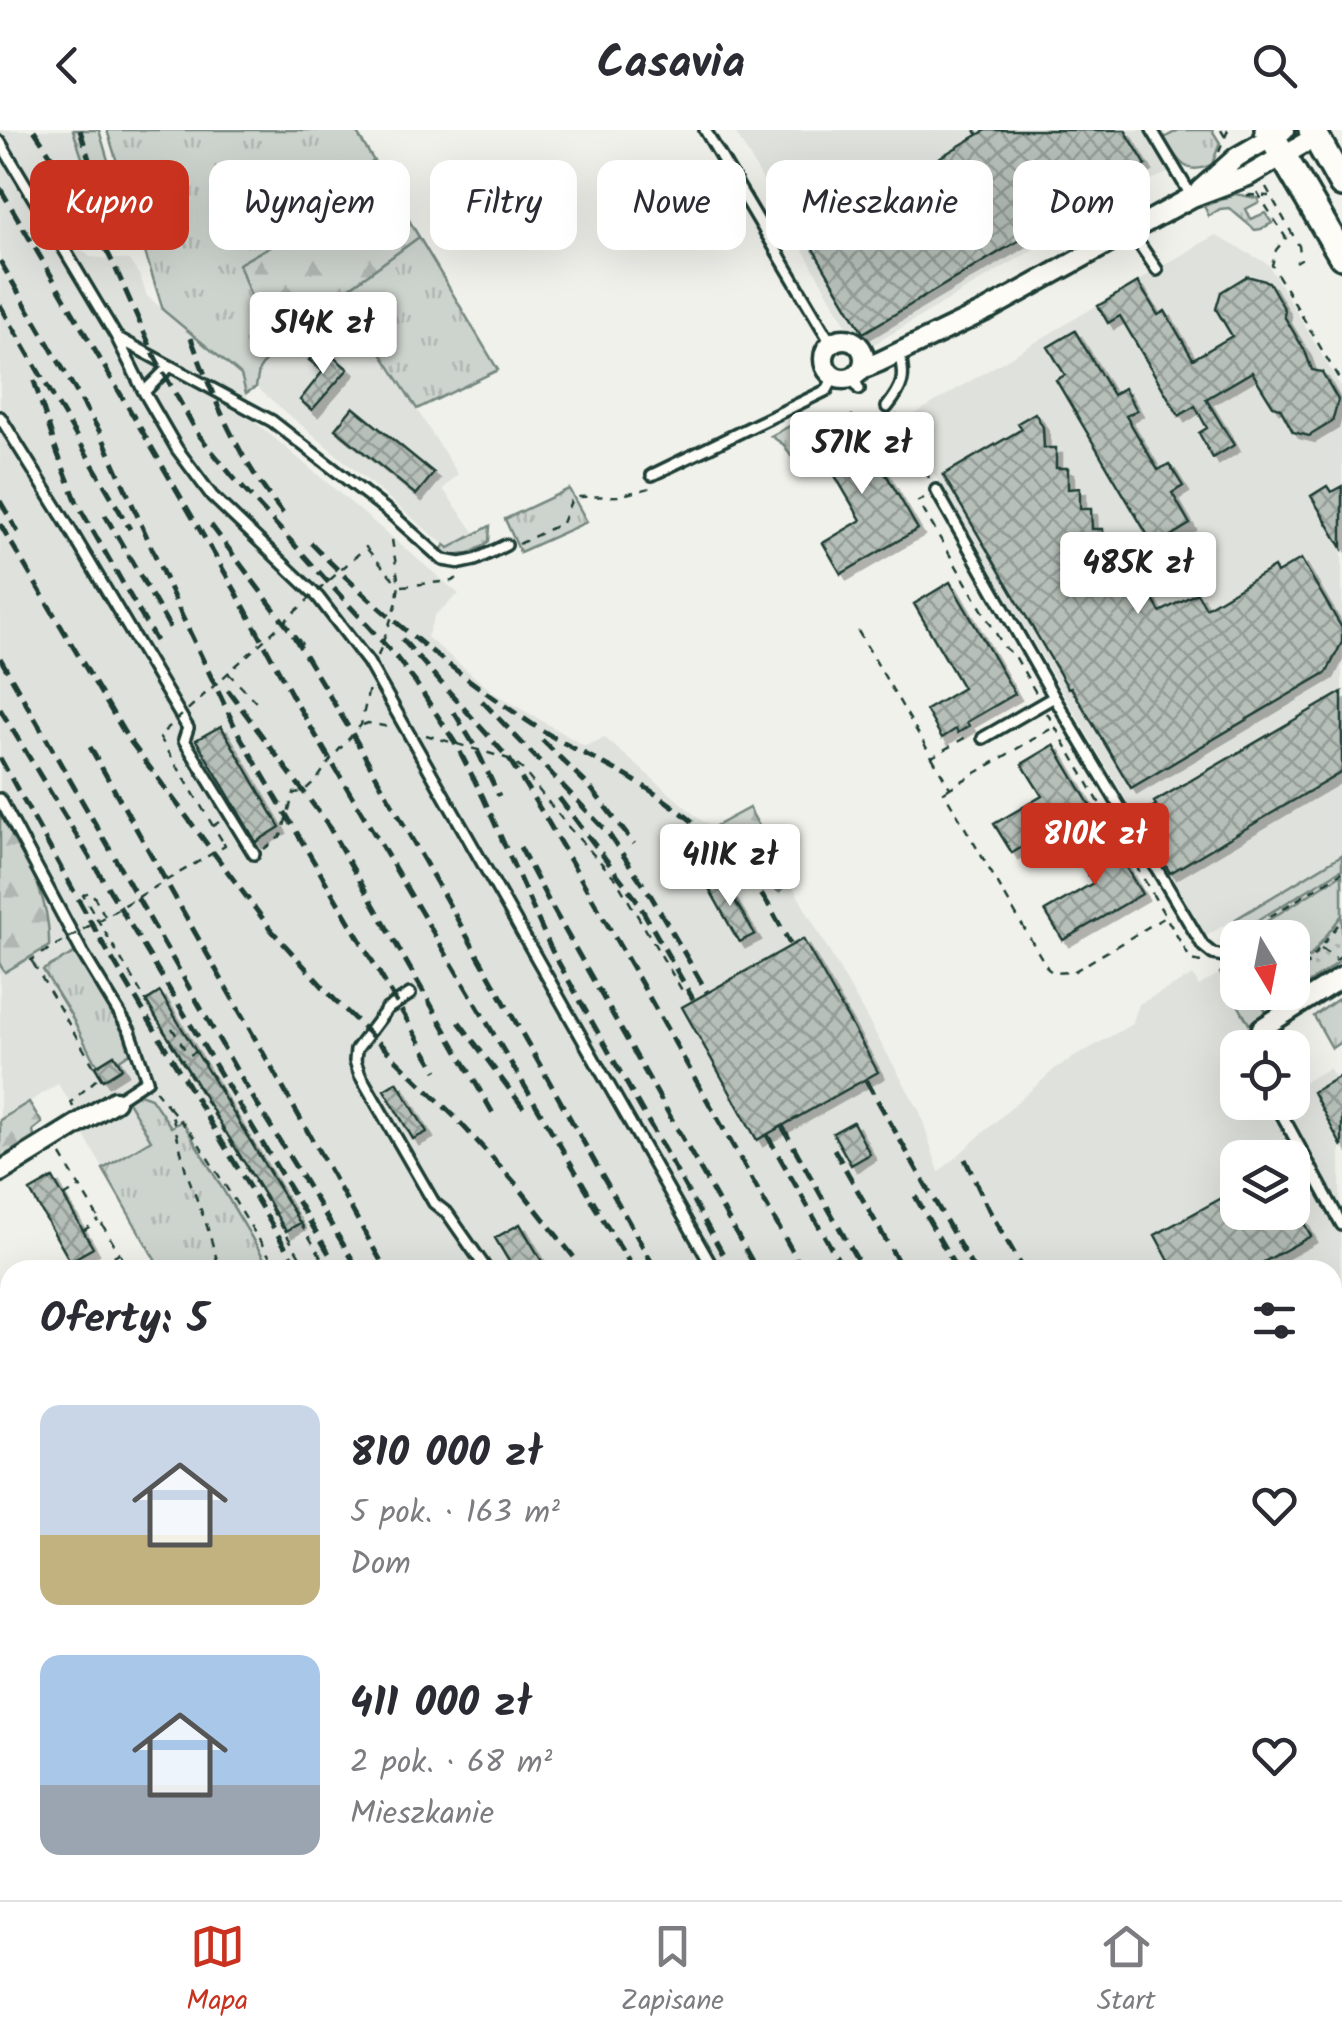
<!DOCTYPE html>
<html lang="pl">
<head>
<meta charset="utf-8">
<style>
  :root { --surface:#fff; --page:#f2f2f3; --text:#2b2b33; --muted:#7c7c81; --line:#e1e1e2; --accent:#c8321e }
  body { margin:0; font-family:Kalam,sans-serif; background:var(--page); color:var(--text); height:100vh; display:flex; flex-direction:column; font-size:38px; white-space:nowrap }
  * { box-sizing:border-box; margin:0 }
  p { font-size:32px; color:var(--muted) }
  .icon { flex:none; width:55px; height:55px; fill:none; stroke:currentColor; stroke-width:2; stroke-linecap:round; stroke-linejoin:round }
  .map { position:relative; flex:1; overflow:hidden }
  .panel { position:absolute; left:0px; top:1130px; width:1342px; height:640px; display:flex; flex-direction:column; background:var(--surface); border-radius:30px 30px 0 0; box-shadow:0 10px 40px #0002 }
  .panel>* { flex:none }
  .top-card { position:absolute; left:30px; top:30px; width:1282px; height:90px; display:flex; gap:20px }
  .needle { width:65px; rotate:170deg }
  .fabs { position:absolute; left:1220px; top:790px; display:grid; gap:20px }
  .fabs a { display:grid; place-items:center; width:90px; height:90px; border-radius:20px; background:var(--surface); box-shadow:0 10px 40px #0002; font-size:50px }
  .price { position:absolute; translate:-50% -85px; padding:0 22px; border-radius:10px; background:#fff; color:#222; font-size:32px; line-height:65px; filter:drop-shadow(0 2px 5px #0008) }
  .price::after { content:''; position:absolute; left:50%; top:60px; width:30px; height:22px; margin-left:-15px; background:inherit; clip-path:polygon(0 0,100% 0,50% 100%) }
  .price.active { background:var(--accent); color:#fff }
  ul { padding:0; list-style:none }
  li { display:flex; align-items:center; gap:30px; height:250px; padding:0 40px }
  li span { display:grid; place-items:center; flex:none; width:280px; height:200px; border-radius:20px; color:#555 }
  li>.icon { margin-inline-start:auto }
  span .icon { width:120px; height:120px; fill:#fffc; stroke-width:1 }
  li b { font-size:42px }
  h2 { display:flex; justify-content:space-between; align-items:center; height:120px; padding:0 40px; font-size:42px }
  .tag { padding:0 35px; border-radius:20px; background:var(--surface); box-shadow:0 10px 40px #0002; font-size:35px; line-height:90px }
  .tag.active { background:var(--accent); color:#fff }
  header { display:flex; justify-content:space-between; align-items:center; height:130px; padding:0 40px; background:var(--surface); font-size:45px; font-weight:800 }
  .dock { display:flex; justify-content:space-around; align-items:center; height:140px; border-top:2px solid var(--line); background:var(--surface); font-size:28px; color:var(--muted) }
  .dock a { display:grid; justify-items:center; gap:5px }
  .dock .active { color:var(--accent) }
  .map>svg:first-child { display:block }
  .built { fill:#dfe2dc; fill-rule:evenodd }
  .grass { fill:url(#grass-tufts); stroke:#768880; stroke-width:2.5 }
  .forest { fill:url(#forest-firs); stroke:#768880; stroke-width:2.5 }
  .park { fill:url(#park-dots); stroke:#768880; stroke-width:2.5 }
  .garden { fill:#cdd3cd; stroke:#768880; stroke-width:2.5 }
  .building { fill:url(#building-cross-hatch); stroke:#1f3d34; stroke-width:2.5; filter:url(#shadow) }
  .lines { fill:none; stroke-linecap:round; stroke-linejoin:round }
  .service-casing { stroke:#1f3d34; stroke-width:16 }
  .minor-casing { stroke:#1f3d34; stroke-width:25 }
  .secondary-casing { stroke:#1f3d34; stroke-width:32 }
  .path { stroke:#1f3d34; stroke-width:2.5; stroke-dasharray:8 8; stroke-linecap:butt }
  .service { stroke:#fdfcf7; stroke-width:9 }
  .minor { stroke:#fdfcf7; stroke-width:18 }
  .secondary { stroke:#fdfcf7; stroke-width:25 }
  .rail { stroke:#1f3d34; stroke-width:5; stroke-dasharray:15 8; stroke-linecap:butt }
  .path-bridge { stroke:#1f3d34; stroke-width:2.5; stroke-dasharray:8 8; stroke-linecap:butt }
</style>
</head>
<body>
<header><svg class="icon" aria-label="back" viewBox="0 0 24 24"><path d="M15 5l-7 7 7 7"/></svg>Casavia<svg class="icon" aria-label="search" viewBox="0 0 24 24"><circle cx="10" cy="10" r="6"/><path d="M15 15l6 6"/></svg></header>
<div class="map">
<svg width="1342" height="1770" viewBox="0 0 1342 1770">
  <defs>
    <pattern id="grass-tufts" width="24" height="20" patternUnits="userSpaceOnUse" patternTransform="scale(2.5)"><rect width="24" height="20" fill="#cdd3cd"/><path d="M3 7l-1-3M5 7V3M7 7l1-3M15 17l-1-3M17 17v-4M19 17l1-3" fill="none" stroke="#b0b6b1"/></pattern>
    <pattern id="forest-firs" width="22" height="20" patternUnits="userSpaceOnUse" patternTransform="scale(2.5)"><rect width="22" height="20" fill="#cdd3cd"/><path d="M5 1l3.5 6h-7zM16 11l3.5 6h-7z" fill="#b0b6b1"/></pattern>
    <pattern id="park-dots" width="8" height="8" patternUnits="userSpaceOnUse" patternTransform="scale(2.5)"><rect width="8" height="8" fill="#cdd3cd"/><path d="M2 2h.1M6 6h.1" fill="none" stroke="#b0b6b1" stroke-width="1.8" stroke-linecap="round"/></pattern>
    <pattern id="building-cross-hatch" width="8" height="8" patternUnits="userSpaceOnUse" patternTransform="scale(2.5)"><rect width="8" height="8" fill="#b6bfb8"/><path d="M0 0l8 8M0 8l8-8" fill="none" stroke="#939c96"/></pattern>
    <filter id="shadow"><feDropShadow dx="6" dy="6" stdDeviation="0" flood-color="#0004"/></filter>
  </defs>
  <rect width="100%" height="100%" fill="#f0f1eb"/>
  <filter id="ink" filterUnits="userSpaceOnUse"><feTurbulence type="fractalNoise" baseFrequency=".01" numOctaves="2"/><feDisplacementMap in="SourceGraphic" scale="20" xChannelSelector="R" yChannelSelector="G"/><feConvolveMatrix kernelMatrix="1 2 1 2 8 2 1 2 1" color-interpolation-filters="sRGB"/></filter>
  <g filter="url(#ink)">
    <path class="built" d="M0,0H73L105,101L78,116L90,127L129,130L141,148L147,166L242,245L253,290L459,464L435,485L427,507L494,563L585,616L605,608L702,691L709,694L722,712L779,761L789,750L920,982L939,1042L1057,937L1132,894L1139,874L1193,845L1199,856L1226,839L1238,862L1240,863L1273,917L1238,918V972H1292L1293,950L1297,956L1329,938L1336,948L1340,946L1342,1770H628L625,1760H1332V1140H161L85,1007L69,971L58,954L0,990ZM1238,1028H1292V1082H1238Z
      M734,0H1153L1174,40L1147,52L871,216L867,209L849,200Z
      M1215,105L1268,134L1342,259V725L1206,806L903,291Z
      M356,184L458,344L443,359L475,403L449,419L256,257L259,240L271,222Z
      M0,1257L10,1274V1465L0,1447Z"/>
    <path class="grass" d="M73,0H99L129,101V114L125,119L113,118L110,114Z
      M107,0H355L374,31L325,62L309,94L239,134L271,222L259,240L256,257L246,263L241,245L163,180Z
      M1179,0H1212L1220,13L1212,34C1185,48 1177,29 1164,8Z
      M1235,64L1257,68L1259,72L1246,79L1251,89L1265,83L1272,93L1261,99L1255,100L1229,78L1220,79L1209,86L1204,76Z
      M419,107L498,240L417,279L342,163Z
      M803,289L801,294L812,317L791,326L784,315L771,306Z
      M569,359L587,392L520,422L505,389Z
      M490,396L489,411C474,424 458,430 439,422L445,415L449,418Z
      M76,822L129,912L132,919L130,923L118,931L114,925L99,934L94,931L71,885L43,840Z
      M1338,869L1342,876V911L1332,918L1314,886Z
      M140,964L151,968L171,997L182,991L271,1140H161L103,1039L151,1010L127,970L132,965Z
      M135,1760H266C227,1770 179,1770 138,1770L134,1767Z"/>
    <path class="forest" d="M374,31L419,107L342,163L356,184L271,222L239,134L309,94L324,62Z
      M0,678C22,721 51,765 49,816L5,842L0,835Z
      M749,678L789,750L779,762L734,724L712,698Z
      M29,972L42,993L33,1000L34,1007L0,1028V990Z"/>
    <path class="park" d="M1342,725V830L1291,865L1281,863L1292,862V808L1247,807L1236,789Z"/>
    <path class="garden" d="M1342,725V739L1250,795L1256,807H1247L1236,789Z
      M1342,744V785L1309,828L1293,822L1292,808L1261,806L1257,799L1259,796Z
      M1226,839L1237,842L1238,862L1255,863L1267,883L1249,894L1220,843Z"/>
    <path class="building" d="M986,0H1125L1146,35L863,203L806,107Z
      M1247,146L1269,152L1285,180L1284,186L1305,221L1312,240L1322,242L1338,270L1332,292L1309,306L1293,302L1280,278L1273,276L1252,242L1206,269L1234,315L1213,328L1199,303L1207,298L1195,276L1179,286L1120,186L1108,193L1098,176L1138,152L1158,185L1165,181L1193,229L1232,206L1216,179L1221,162Z
      M1075,201L1113,265L1124,258L1137,280L1126,286L1158,340L1169,334L1183,356L1172,363L1190,394L1154,416L1056,250L1065,245L1048,217Z
      M320,216L348,239L312,280L300,270L323,241L309,230Z
      M353,277L434,343L416,365L335,299Z
      M1035,283L1043,297L1044,318H1056V338H1068V359L1080,358V379H1091L1092,399H1103L1104,419H1115L1116,440H1127L1128,460H1139L1144,467L1150,464L1160,482L1197,463L1206,478L1274,437L1277,443L1301,429L1342,498V512L1327,542L1131,658L1071,557L1068,558L943,345L1022,299L1018,293Z
      M852,286L918,399L841,444L823,413L861,390L813,308Z
      M1327,356L1331,362L1342,356V418L1311,366Z
      M950,452L1015,564L967,592L969,596L958,603L956,599L942,608L926,580L963,558L914,474Z
      M1342,562V642L1170,743L1137,686L1156,675L1154,672Z
      M221,596L280,697L256,712L196,610Z
      M1054,615L1091,677L1012,723L994,694L1042,666L1022,634Z
      M1105,702L1142,764L1063,810L1045,781L1093,753L1073,720Z
      M720,746L755,804L739,812L706,753Z
      M803,809L878,942L757,1010L682,877Z
      M160,862L300,1093L286,1101L146,871Z
      M114,925L122,938L103,950L95,937Z
      M1342,945V1017L1313,962Z
      M397,952L427,1002L413,1009L384,960Z
      M853,992L870,1024L851,1035L833,1003Z
      M53,1048L93,1118L70,1131L30,1061Z
      M1238,1059V1082H1298L1311,1106L1249,1140H1174L1155,1105Z
      M520,1094L547,1140H514L495,1108Z"/>
    <g class="lines">
      <defs>
        <path id="service" d="M705,0L831,213
          M1152,0L1192,67
          M0,12L116,206L144,262L177,319L212,366L318,467L368,532L714,1140
          M1131,102L1157,140
          M118,208L272,291L389,382L443,430L461,433L475,430L506,415
          M853,247L859,259
          M144,262L170,236
          M887,277C903,257 906,248 899,223
          M0,287L62,386L188,598L184,610L254,724
          M652,345L827,260L834,247
          M936,360L1054,567L983,608
          M1054,567L1203,816L1213,824L1238,829
          M0,669L82,822L130,901L147,950L115,971
          M1272,862L1285,884
          M410,864L387,879L356,920L355,931L360,945L434,1073L448,1084L487,1140
          M1244,918L1241,911L1262,898
          M1275,972L1342,1095
          M896,1760L902,1770
          M1066,1760L1072,1770
          M1326,1770L1342,1761"/>
        <path id="minor" d="M1200,60L1237,27L1284,0
          M824 229a20 20 0 1 1 40 0a20 20 0 1 1-40 0Z
          M862,239L879,232L989,179L1192,67L1248,46L1315,7
          M1262,898L1342,847
          M0,1042L115,971
          M0,1237L10,1254
          M0,1670L10,1692
          M276,1770L300,1763"/>
        <path id="secondary" d="M1268,0L1342,126
          M1312,0L1342,54"/>
      </defs>
      <use href="#service" class="service-casing"/>
      <use href="#minor" class="minor-casing"/>
      <use href="#secondary" class="secondary-casing"/>
      <path class="path" d="M975,0L978,5
        M1221,0L1228,12
        M1219,22L1228,0
        M1266,57L1299,116L1301,129L1296,132
        M1257,62L1286,108L1276,120L1272,135L1342,254
        M1247,65L1269,66
        M896,284L929,348
        M924,368L918,371L1004,517L1015,526L1036,563
        M519,414L562,393L571,371L579,367L618,366L650,358
        M367,419L396,452
        M402,456L452,451L463,445
        M858,501L932,627L971,604
        M378,526L396,475L399,455L391,403
        M228,543L257,573
        M1047,583L1191,830L1201,832
        M363,595L368,593L389,597
        M426,605L509,629L522,639L570,699L615,748L683,862
        M932,627L950,658L1054,597
        M950,658L944,662L1048,839L1054,843L1073,842L1170,784
        M219,692L213,696L223,712
        M264,719L281,706L294,663L303,662L318,648L331,629L361,595L369,558
        M105,786L91,761L83,765L181,930
        M1259,808L1253,797L1342,742
        M1321,819L1336,828
        M1292,825L1308,833
        M1335,831L1342,826
        M33,833L106,957
        M1302,852L1298,846L1342,790
        M172,898L187,923
        M155,960L168,976L173,989L186,1041L207,1096L220,1140
        M73,977L71,972L99,947
        M169,977L196,1009L278,1140
        M61,1025L119,1123L90,1140
        M64,1067L80,1057
        M83,1101L99,1090
        M120,1124L129,1140
        M308,1140L181,930L197,921L329,1140
        M0,1193L10,1187
        M0,1195L10,1213
        M0,1724L9,1719L6,1710
        M632,1760L636,1770"/>
      <use href="#service" class="service"/>
      <use href="#minor" class="minor"/>
      <use href="#secondary" class="secondary"/>
      <path class="rail" d="M34,0L82,72L115,137L156,229L198,304L232,346L396,527L416,553L456,614L483,667L552,821L732,1140
        M80,0L116,117
        M0,58L235,460L294,569L598,1079
        M0,131L101,304L182,486L237,601L437,941
        M0,175L130,399
        M191,208C215,273 241,335 287,388
        M34,251L57,322L78,375L156,511
        M0,371L18,402
        M105,385L172,501
        M0,394L127,607L272,801L335,870L455,987L517,1055L584,1140
        M211,395L301,515
        M311,413C376,480 457,545 535,596C567,617 602,631 635,651C686,681 734,724 768,774C776,787 783,801 790,814
        M293,505L353,605L656,1140
        M402,509L509,629L547,690L640,851L803,1140
        M0,528L241,948L359,1140
        M228,560L332,700
        M482,571L608,703L651,766L707,862
        M0,579L339,1140
        M454,582L477,620L499,666
        M542,610L590,657L634,714
        M90,617L386,1140
        M0,628L102,812L299,1140
        M559,668L636,769L693,869
        M325,690L494,985
        M520,717L548,770L757,1140
        M459,892L525,980
        M866,950L974,1140
        M782,996L863,1140
        M767,1005L844,1140
        M834,1019L903,1140
        M965,1029L989,1080L1024,1140
        M915,1066L957,1140
        M590,1069L634,1140
        M1332,1642L1342,1658
        M1332,1669L1342,1686
        M1332,1724H1333
        M648,1760L653,1770
        M710,1760L716,1770
        M979,1760L985,1770
        M1048,1760L1054,1770
        M1091,1760L1097,1770
        M1118,1760L1122,1770
        M1166,1760L1168,1770
        M1188,1760L1191,1770
        M1206,1760L1210,1770"/>
      <path class="path-bridge" d="M213,696L159,606L366,417L367,419
        M33,833L31,830L225,716L223,712"/>
    </g>
  </g>
</svg>
<div class="fabs">
<a><svg class="needle" viewBox="-14 -14 28 28"><path d="M0-13l5 13h-10z" fill="#e53935"/><path d="M0 13l5-13h-10z" fill="#7c7c81"/></svg></a>
<a><svg class="icon" aria-label="locate" viewBox="0 0 24 24"><circle cx="12" cy="12" r="6"/><path d="M12 2v4M12 18v4M2 12h4M18 12h4"/></svg></a>
<a><svg class="icon" aria-label="layers" viewBox="0 0 24 24"><path d="M12 4l9 5-9 5-9-5zM3 14l9 5 9-5"/></svg></a>
</div>
<b class="price" style="left:323px;top:247px">514K zł</b>
<b class="price" style="left:862px;top:367px">571K zł</b>
<b class="price" style="left:1138px;top:487px">485K zł</b>
<b class="price active" style="left:1095px;top:758px">810K zł</b>
<b class="price" style="left:730px;top:779px">411K zł</b>
<div class="top-card">
<a class="tag active">Kupno</a>
<a class="tag">Wynajem</a>
<a class="tag">Filtry</a>
<a class="tag">Nowe</a>
<a class="tag">Mieszkanie</a>
<a class="tag">Dom</a>
</div>
<section class="panel">
<h2>Oferty: 5<svg class="icon" aria-label="filters" viewBox="0 0 24 24"><path d="M4 7h16M4 17h16"/><circle cx="9" cy="7" r="2"/><circle cx="15" cy="17" r="2"/></svg></h2>
<ul>
<li><span style="background:linear-gradient(#c9d6e8 65%,#c2b280 0)"><svg class="icon" aria-label="home" viewBox="0 0 24 24"><path d="M3 11l9-7 9 7M6 9v11h12V9"/></svg></span><div><b>810 000 zł</b><p>5 pok. · 163 m²</p><p>Dom</p></div><svg class="icon" aria-label="heart" viewBox="0 0 24 24"><path d="M12 20l-8-8c-3-5 5-10 8-4 3-6 11-1 8 4z"/></svg></li>
<li><span style="background:linear-gradient(#a9c7e8 65%,#9aa5b1 0)"><svg class="icon" aria-label="home" viewBox="0 0 24 24"><path d="M3 11l9-7 9 7M6 9v11h12V9"/></svg></span><div><b>411 000 zł</b><p>2 pok. · 68 m²</p><p>Mieszkanie</p></div><svg class="icon" aria-label="heart" viewBox="0 0 24 24"><path d="M12 20l-8-8c-3-5 5-10 8-4 3-6 11-1 8 4z"/></svg></li>
</ul>
</section>
</div>
<nav class="dock">
<a class="active"><svg class="icon" aria-label="map" viewBox="0 0 24 24"><path d="M3 6l6-2 6 2 6-2v14l-6 2-6-2-6 2zM9 4v14M15 6v14"/></svg>Mapa</a>
<a><svg class="icon" aria-label="saved" viewBox="0 0 24 24"><path d="M7 4h10v16l-5-4-5 4z"/></svg>Zapisane</a>
<a><svg class="icon" aria-label="home" viewBox="0 0 24 24"><path d="M3 11l9-7 9 7M6 9v11h12V9"/></svg>Start</a>
</nav>
</body>
</html>
